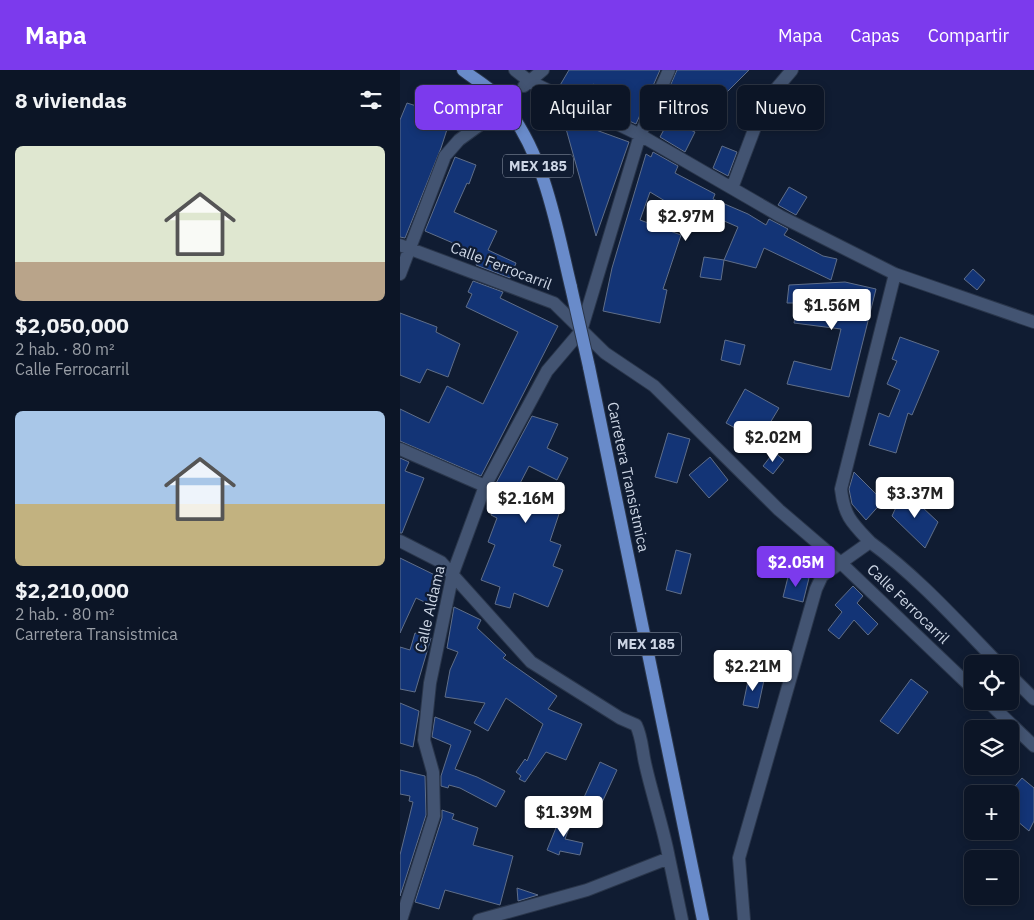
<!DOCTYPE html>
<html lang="es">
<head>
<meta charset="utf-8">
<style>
  :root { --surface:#0c1526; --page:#1a2232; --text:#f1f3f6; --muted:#9a9fa7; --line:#2c3443; --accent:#7c3aed }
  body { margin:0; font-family:"IBM Plex Sans",sans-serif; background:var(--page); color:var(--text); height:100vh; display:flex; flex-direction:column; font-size:19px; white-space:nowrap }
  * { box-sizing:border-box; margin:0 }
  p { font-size:16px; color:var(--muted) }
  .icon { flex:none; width:28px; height:28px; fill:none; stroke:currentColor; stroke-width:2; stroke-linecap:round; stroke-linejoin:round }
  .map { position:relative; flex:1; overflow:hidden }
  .sheet { display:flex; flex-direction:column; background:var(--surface); width:400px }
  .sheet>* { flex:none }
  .banner { position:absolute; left:15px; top:15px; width:475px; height:45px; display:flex; gap:10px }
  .controls { position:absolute; left:564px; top:585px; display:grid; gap:10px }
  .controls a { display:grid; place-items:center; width:55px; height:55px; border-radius:8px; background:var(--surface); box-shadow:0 2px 8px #0003,0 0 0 1px var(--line); font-size:25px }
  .price { position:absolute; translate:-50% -42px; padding:0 11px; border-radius:5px; background:#fff; color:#222; font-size:16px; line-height:32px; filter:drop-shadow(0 1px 2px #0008) }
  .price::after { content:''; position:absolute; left:50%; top:30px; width:15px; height:11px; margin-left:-8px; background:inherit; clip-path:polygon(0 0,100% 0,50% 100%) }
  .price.on { background:var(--accent); color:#fff }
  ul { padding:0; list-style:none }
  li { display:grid; align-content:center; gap:10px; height:265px; padding:0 15px }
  li span { display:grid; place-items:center; height:155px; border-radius:8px; color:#555 }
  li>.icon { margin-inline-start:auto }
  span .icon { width:90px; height:90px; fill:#fffc; stroke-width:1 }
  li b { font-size:21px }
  h2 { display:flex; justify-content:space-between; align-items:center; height:60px; padding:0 15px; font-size:21px }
  .chip { padding:0 18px; border-radius:8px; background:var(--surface); box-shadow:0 2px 8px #0003,0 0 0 1px var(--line); font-size:18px; line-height:45px }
  .chip.on { background:var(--accent); color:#fff }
  header { display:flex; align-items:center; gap:30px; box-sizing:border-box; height:70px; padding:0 25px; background:var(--accent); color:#fff }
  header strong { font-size:24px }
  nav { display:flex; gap:28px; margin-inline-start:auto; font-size:18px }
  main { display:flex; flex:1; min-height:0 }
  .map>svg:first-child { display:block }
  .building { fill:#133476; stroke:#5f6e89 }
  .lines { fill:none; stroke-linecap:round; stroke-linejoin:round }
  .minor-tunnel { stroke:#2c384d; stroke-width:12; stroke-dasharray:12 6; stroke-linecap:butt }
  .minor-casing { stroke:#2a364b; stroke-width:14 }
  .primary-casing { stroke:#2a364b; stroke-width:14 }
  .minor { stroke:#435472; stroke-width:12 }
  .primary { stroke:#698bca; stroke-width:12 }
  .primary-bridge-casing { stroke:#2a364b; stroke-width:14; stroke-linecap:butt }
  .primary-bridge { stroke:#698bca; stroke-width:12 }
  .labels { text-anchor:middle; stroke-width:4.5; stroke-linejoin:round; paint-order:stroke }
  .shield { fill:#101c32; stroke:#949eaf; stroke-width:1 }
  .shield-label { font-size:14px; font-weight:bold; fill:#cdd6e5 }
  .street-label { font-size:15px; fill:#cdd6e5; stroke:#101c32 }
</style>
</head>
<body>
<header>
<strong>Mapa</strong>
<nav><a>Mapa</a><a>Capas</a><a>Compartir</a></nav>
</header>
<main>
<section class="sheet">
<h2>8 viviendas<svg class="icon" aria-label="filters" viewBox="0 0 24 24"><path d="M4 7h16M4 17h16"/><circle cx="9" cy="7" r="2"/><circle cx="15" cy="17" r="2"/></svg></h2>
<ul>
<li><span style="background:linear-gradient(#dfe7d0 75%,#b9a48a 0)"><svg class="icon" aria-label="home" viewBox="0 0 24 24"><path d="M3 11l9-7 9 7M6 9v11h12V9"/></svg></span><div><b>$2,050,000</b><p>2 hab. · 80 m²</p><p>Calle Ferrocarril</p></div></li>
<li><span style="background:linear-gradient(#a9c7e8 60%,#c2b280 0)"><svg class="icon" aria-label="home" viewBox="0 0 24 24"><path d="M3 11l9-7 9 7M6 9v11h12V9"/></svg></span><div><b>$2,210,000</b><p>2 hab. · 80 m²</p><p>Carretera Transistmica</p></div></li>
</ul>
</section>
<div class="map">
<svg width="634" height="850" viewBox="0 0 634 850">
  <rect width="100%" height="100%" fill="#101c32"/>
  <path class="building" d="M169,0H260L236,54L216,45L222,32L193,14L184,29L159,17Z
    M277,0H349L306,43L259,42Z
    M7,33L26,39L29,36L52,44L41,78L5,168L0,167V50Z
    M163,48L229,72L196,166Z
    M269,50L295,62L285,82L260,67Z
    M322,76L337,82L328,106L313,98Z
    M253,82L278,96L275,103L315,124L313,129L348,144L366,155L369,149L388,159L384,165L423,186L437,189L431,210L364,178L356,198L324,190L338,157L308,144L306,148L270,134L250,122L240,150L281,165L263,219L267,220L260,253L203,241L212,198L246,84L251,87Z
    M55,87L76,95L69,114L67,113L54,142L97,161L88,180L116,193L110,208L76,195L81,185L25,161Z
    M389,117L407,127L396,145L378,135Z
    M304,187L324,190L321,210L300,207Z
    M573,199L585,210L577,220L564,209Z
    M73,211L103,222L100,228L158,256L81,406L0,371V339L29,353L47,316L83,334L118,262L66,237L72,224L68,222Z
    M445,212L476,219L449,327L387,314L394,291L431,300L441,259L394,253L397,233H387L389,215Z
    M0,243L37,257L36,262L60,274L48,307L27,299L20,313L0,305Z
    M500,267L539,281L512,345L508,343L496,383L469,375L479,343L489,347L500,320L487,314L497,291L492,289Z
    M325,270L345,275L340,295L321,290Z
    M345,319L379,338L367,358L361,355L353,368L326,353Z
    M132,346L158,354L147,378L168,388L157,410L129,396L114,425L159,444L150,471L161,475L153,496L163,500L148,537L114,523L110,538L95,534L100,517L81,510L95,475L88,472L97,448L91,445L102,421L94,417Z
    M268,363L290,369L277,413L255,407Z
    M374,382L384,390L373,404L363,396Z
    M310,387L328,410L309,428L289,405Z
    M0,388L9,392L5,401L24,408L2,463H0Z
    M454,402L483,431L466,450L452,434L449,419Z
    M504,420L538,452L525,478L492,446Z
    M276,480L291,484L281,524L266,520Z
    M0,488L43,509L35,537L16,528L0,563Z
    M389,503L409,508L403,532L383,527Z
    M453,516L463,526L457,533L478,554L468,565L454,550L439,569L428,560L442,542L435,535Z
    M54,537L81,550L77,558L106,585L103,588L157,626L148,639L182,654L166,690L146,682L125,712L119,709L121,706L116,702L125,689L127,691L143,654L106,628L88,661L74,653L85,633L45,627L50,600L58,582L47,578Z
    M15,563L31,568L15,622L0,619V577L10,580Z
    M349,606L364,610L358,638L343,635Z
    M511,609L528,622L498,664L480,651Z
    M0,633L19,641L13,677L0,673Z
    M35,647L71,661L55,699L77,707L105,721L96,737L60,718L49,715L48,718L41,716V706L51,675L32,667Z
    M200,692L217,700L193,752L176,745Z
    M0,700L25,706L26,745L0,826V785L13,732L9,731L10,726L0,724Z
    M622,708L634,718V751L629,761L610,745V722Z
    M42,740L54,744L52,749L78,758L73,775L113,786L100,835L45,820L39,839L15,832L42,748Z
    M162,743L173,747L165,769L183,773L180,785L160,781L159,785L147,780Z
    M117,818L138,825L118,831Z"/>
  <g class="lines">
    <path class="minor-tunnel" d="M81,54L124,16"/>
    <defs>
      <path id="minor" d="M115,0L129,11L240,65L380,146L495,204L634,252
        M124,16L143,0
        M332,118L357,52L370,26L392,0
        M0,175L154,233L205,283L254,316L379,440L442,494L572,618
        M0,204L45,86L59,70L81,54
        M0,379L85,416
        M0,471L41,492L131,592L220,648L236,655C242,667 242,680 245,693C252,725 263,756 269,788
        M470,472C452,453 444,446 441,419L495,204
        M610,605L634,629
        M587,631L634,676
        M1,850L34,746L33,702L24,670L30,613L53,503L85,416L147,301L181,261L240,65L269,0
        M79,850L187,820L269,788L282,850
        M344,850L339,788L416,519L422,506L470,472C518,507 557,551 599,594"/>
      <path id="primary" d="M63,0C73,8 87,16 96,25C144,77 155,151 171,217
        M189,297L303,850"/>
    </defs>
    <use href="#minor" class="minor-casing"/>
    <use href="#primary" class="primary-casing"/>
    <use href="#minor" class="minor"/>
    <use href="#primary" class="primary"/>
    <defs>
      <path id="primary-bridge" d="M171,217L189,297"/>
    </defs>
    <use href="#primary-bridge" class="primary-bridge-casing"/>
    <use href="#primary-bridge" class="primary-bridge"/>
  </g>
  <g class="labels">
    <g class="shield">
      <rect x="103" y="84.5" width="70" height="23" rx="4"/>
      <rect x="211" y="562.5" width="70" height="23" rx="4"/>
    </g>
    <g class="shield-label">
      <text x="138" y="101">MEX 185</text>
      <text x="246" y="579">MEX 185</text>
    </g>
    <g class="street-label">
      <text transform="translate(101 196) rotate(21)" y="5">Calle Ferrocarril</text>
      <text transform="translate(228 407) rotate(78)" y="5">Carretera Transistmica</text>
      <text transform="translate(508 534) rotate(44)" y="5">Calle Ferrocarril</text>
      <text transform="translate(30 539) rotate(-77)" y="5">Calle Aldama</text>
    </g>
  </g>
</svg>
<div class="controls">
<a><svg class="icon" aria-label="locate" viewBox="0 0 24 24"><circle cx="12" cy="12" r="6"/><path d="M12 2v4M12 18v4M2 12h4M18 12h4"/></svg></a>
<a><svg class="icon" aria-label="layers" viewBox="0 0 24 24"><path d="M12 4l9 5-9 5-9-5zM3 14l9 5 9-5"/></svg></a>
<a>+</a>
<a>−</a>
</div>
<b class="price" style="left:286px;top:172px">$2.97M</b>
<b class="price" style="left:432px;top:261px">$1.56M</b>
<b class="price" style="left:373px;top:393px">$2.02M</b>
<b class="price" style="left:515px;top:449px">$3.37M</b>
<b class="price" style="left:126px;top:454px">$2.16M</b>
<b class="price on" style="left:396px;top:518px">$2.05M</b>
<b class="price" style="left:353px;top:622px">$2.21M</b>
<b class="price" style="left:164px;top:768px">$1.39M</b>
<div class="banner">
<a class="chip on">Comprar</a>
<a class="chip">Alquilar</a>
<a class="chip">Filtros</a>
<a class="chip">Nuevo</a>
</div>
</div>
</main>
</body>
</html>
